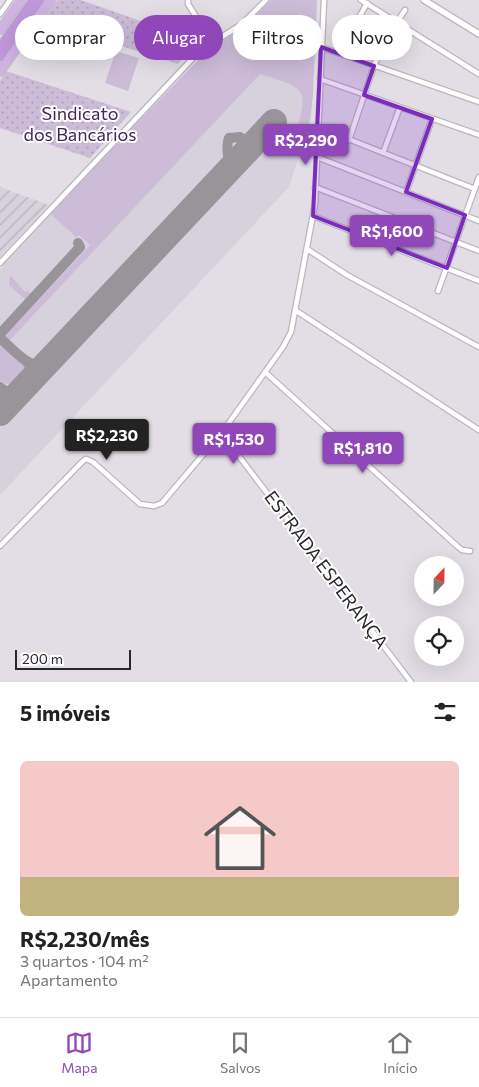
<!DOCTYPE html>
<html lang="pt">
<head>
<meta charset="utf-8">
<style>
  :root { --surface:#fff; --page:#f2f2f2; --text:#222; --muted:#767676; --line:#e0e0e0; --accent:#8f47b9 }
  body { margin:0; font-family:Commissioner,sans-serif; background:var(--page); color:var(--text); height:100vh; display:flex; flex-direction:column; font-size:19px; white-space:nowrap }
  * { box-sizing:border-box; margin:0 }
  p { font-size:16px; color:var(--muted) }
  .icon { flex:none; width:28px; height:28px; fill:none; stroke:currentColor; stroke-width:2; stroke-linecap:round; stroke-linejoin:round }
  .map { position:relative; height:682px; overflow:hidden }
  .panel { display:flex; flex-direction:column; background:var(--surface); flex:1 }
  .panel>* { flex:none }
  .top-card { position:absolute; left:15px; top:15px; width:450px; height:45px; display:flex; gap:10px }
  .needle { width:32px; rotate:22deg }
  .buttons { position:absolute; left:414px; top:556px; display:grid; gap:10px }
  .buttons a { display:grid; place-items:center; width:50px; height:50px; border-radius:50%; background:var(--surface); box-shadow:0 5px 20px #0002; font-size:25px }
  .scale { position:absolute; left:15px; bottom:12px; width:116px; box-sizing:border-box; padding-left:5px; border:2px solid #272629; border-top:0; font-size:14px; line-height:18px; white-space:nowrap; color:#272629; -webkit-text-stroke:4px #fff; paint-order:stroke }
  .price { position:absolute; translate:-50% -42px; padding:0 11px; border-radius:5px; background:var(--accent); color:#fff; font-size:16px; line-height:32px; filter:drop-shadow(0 1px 2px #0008) }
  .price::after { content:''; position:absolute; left:50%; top:30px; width:15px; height:11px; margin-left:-8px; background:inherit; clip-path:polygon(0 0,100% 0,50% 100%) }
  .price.on { background:#222; color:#fff }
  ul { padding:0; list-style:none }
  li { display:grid; align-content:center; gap:10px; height:265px; padding:0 20px }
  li+li { border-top:1px solid var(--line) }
  li span { display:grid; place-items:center; height:155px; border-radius:8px; color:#555 }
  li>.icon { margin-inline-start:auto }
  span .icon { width:90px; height:90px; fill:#fffc; stroke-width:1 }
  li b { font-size:21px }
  h2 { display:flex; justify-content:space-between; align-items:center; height:60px; padding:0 20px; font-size:21px }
  .tag { padding:0 18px; border-radius:22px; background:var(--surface); box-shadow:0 5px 20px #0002; font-size:18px; line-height:45px }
  .tag.on { background:var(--accent); color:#fff }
  .tab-bar { display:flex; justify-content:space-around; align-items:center; height:70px; border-top:1px solid var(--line); background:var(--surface); font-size:14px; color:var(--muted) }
  .tab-bar a { display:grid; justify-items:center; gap:2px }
  .tab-bar .on { color:var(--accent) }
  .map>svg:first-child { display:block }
  .built { fill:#d7d0dd }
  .industrial { fill:url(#industrial-furrows) }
  .grass { fill:#ccbcd8 }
  .park { fill:url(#park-dots) }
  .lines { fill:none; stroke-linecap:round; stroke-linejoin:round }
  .taxiway { stroke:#98949a; stroke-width:10 }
  .runway { stroke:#98949a; stroke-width:26 }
  .minor-casing { stroke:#bab6bd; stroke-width:7 }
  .tertiary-casing { stroke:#bab6bd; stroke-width:8 }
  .primary-casing { stroke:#bebebf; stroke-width:10 }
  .trunk-casing { stroke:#bebebf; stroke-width:10 }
  .minor { stroke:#fff; stroke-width:4.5 }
  .tertiary { stroke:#fff; stroke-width:5.5 }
  .primary { stroke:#d0b2e3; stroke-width:8 }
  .trunk { stroke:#c098da; stroke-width:8 }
  .marked { fill:#7b2cbf; fill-opacity:0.2; stroke:#7b2cbf; stroke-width:4; stroke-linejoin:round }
  .labels { text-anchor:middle; stroke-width:4; stroke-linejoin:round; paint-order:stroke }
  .park-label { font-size:18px; fill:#442656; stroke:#fff }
  .street-label { font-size:18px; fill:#272629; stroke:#fff }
</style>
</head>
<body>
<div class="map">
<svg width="479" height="682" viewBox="0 0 479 682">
  <defs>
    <pattern id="industrial-furrows" width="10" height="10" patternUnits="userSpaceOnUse" patternTransform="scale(1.25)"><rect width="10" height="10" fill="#d7d0dd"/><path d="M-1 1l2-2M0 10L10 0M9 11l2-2" fill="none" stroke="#b9b2be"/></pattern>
    <pattern id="park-dots" width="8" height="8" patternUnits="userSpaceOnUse" patternTransform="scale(1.25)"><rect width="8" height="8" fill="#ccbcd8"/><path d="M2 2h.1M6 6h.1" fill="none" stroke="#afa1b9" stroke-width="1.8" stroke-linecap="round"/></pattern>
  </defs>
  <rect width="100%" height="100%" fill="#e3dee6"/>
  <path class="built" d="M315,43L311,120L289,187L0,495V270L4,266L2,264L49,213L60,223L251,50Z"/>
  <path class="industrial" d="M0,187L49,205L0,257Z"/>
  <path class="grass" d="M271,0H317L313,95L310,119L302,140L294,139C309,89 309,89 260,74L10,340H8L5,337L8,333L90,245L79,235L76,237L49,213L203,55L247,24Z
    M116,51L139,58L128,91L105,83Z
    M10,275L25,292L27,290L33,296L27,301L9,285Z
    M0,341L29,369C21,379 14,389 0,381Z"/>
  <path class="park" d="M57,0H81L197,41L178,64L43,21Z
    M6,71L131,112L90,158L0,128V81Z"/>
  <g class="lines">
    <path class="taxiway" d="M227,172C232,161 224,149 229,138L240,137L251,146
      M0,334L80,247L78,243
      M0,338C13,349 26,366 44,367
      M27,362L32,369V379
      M0,387C7,393 14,395 23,389
      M4,390L8,400L5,408"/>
    <path class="runway" d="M0,413L274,122"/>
    <defs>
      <path id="minor" d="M188,0V4L213,43
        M324,0L315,204L291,332L283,347L223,431L238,455L411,682
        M361,0L479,74
        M0,14L10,0
        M321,47L479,102
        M344,54L355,25L367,3
        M320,79L479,135
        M318,127L475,189
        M349,140L374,66L384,42L405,10
        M383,153L400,107
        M317,157L479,221
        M315,187L479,251
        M406,192L432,119
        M313,216L479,281
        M307,249L347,275L479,347
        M0,263L193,58L206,47L242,24L266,0
        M438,291L479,177
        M295,310L479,430
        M265,372L457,546L462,550L470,551
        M0,546L83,461L86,459L93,462L140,504L154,506L162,503L223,431"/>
      <path id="tertiary" d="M424,0L479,34"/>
      <path id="primary" d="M0,30L21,0
        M0,72L51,0"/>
      <path id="trunk" d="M0,47L33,0
        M0,57L40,0"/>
    </defs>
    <use href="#minor" class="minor-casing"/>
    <use href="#tertiary" class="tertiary-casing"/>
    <use href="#primary" class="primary-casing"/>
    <use href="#trunk" class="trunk-casing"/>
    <use href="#minor" class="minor"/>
    <use href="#tertiary" class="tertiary"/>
    <use href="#primary" class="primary"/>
    <use href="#trunk" class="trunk"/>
  </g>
  <path class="marked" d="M321,47L374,66L364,95L432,119L406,192L465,215L447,268L313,216Z"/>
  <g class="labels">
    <g class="park-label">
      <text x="80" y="120">Sindicato<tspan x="80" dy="21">dos Bancários</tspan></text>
    </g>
    <g class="street-label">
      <text transform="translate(326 570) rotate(53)" y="6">ESTRADA ESPERANÇA</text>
    </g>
  </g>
</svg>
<div class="buttons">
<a><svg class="needle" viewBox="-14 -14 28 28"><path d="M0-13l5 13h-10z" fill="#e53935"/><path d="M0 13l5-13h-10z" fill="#767676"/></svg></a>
<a><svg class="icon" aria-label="locate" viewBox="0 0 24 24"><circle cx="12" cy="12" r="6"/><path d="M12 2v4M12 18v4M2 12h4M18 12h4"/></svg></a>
</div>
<div class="scale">200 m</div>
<b class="price" style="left:306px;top:166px">R$2,290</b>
<b class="price" style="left:392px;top:257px">R$1,600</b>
<b class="price on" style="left:107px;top:461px">R$2,230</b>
<b class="price" style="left:234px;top:465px">R$1,530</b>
<b class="price" style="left:363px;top:474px">R$1,810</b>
<div class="top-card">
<a class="tag">Comprar</a>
<a class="tag on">Alugar</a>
<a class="tag">Filtros</a>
<a class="tag">Novo</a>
</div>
</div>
<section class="panel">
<h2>5 imóveis<svg class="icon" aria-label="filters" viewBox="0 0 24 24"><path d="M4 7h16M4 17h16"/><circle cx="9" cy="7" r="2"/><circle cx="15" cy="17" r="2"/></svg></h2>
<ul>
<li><span style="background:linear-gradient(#f6c9c9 75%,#c2b280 0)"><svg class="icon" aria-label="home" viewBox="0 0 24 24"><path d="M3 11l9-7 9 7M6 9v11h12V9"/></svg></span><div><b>R$2,230/mês</b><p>3 quartos · 104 m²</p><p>Apartamento</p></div></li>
</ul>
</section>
<nav class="tab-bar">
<a class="on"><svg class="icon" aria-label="map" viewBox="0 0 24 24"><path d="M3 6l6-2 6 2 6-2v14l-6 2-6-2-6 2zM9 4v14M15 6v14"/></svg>Mapa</a>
<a><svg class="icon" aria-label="saved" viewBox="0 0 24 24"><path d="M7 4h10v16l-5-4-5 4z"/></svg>Salvos</a>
<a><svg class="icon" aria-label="home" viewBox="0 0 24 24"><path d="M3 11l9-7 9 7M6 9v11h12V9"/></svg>Início</a>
</nav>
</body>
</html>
